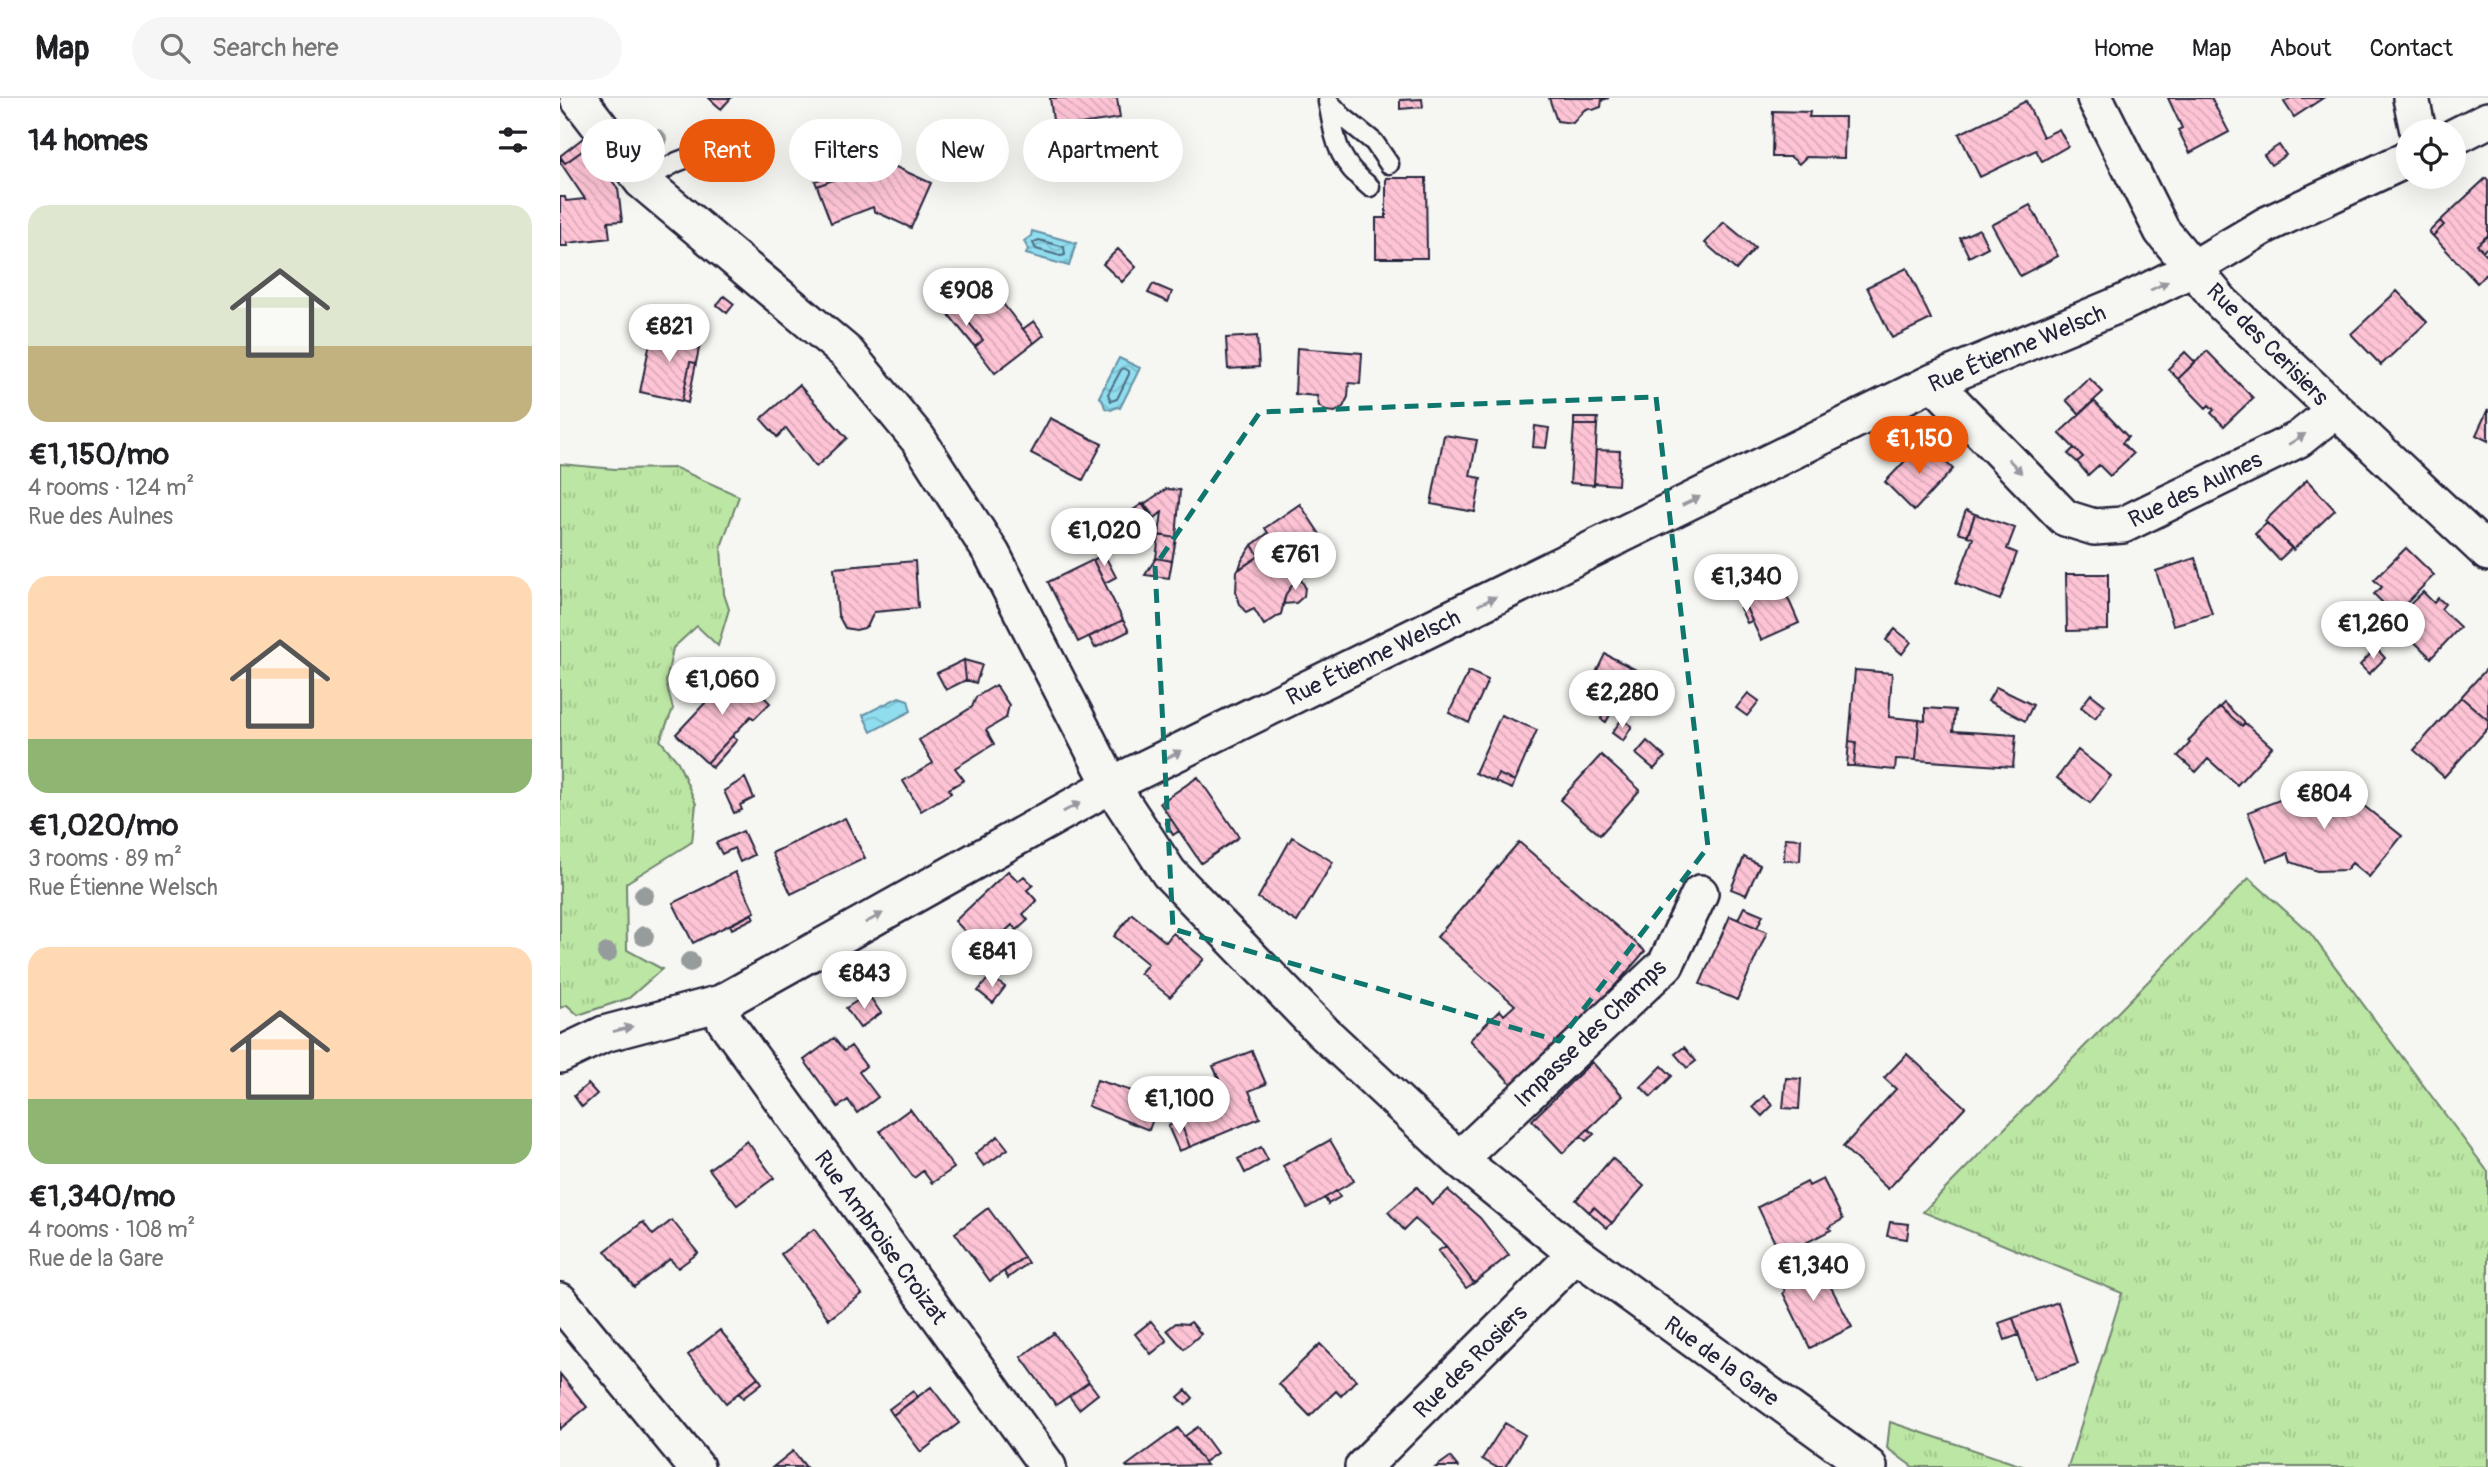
<!DOCTYPE html>
<html lang="en">
<head>
<meta charset="utf-8">
<style>
  :root { --surface:#fff; --page:#f6f6f6; --text:#202124; --muted:#757577; --line:#e0e0e0; --accent:#ea580c }
  body { margin:0; font-family:Pangolin,sans-serif; background:var(--page); color:var(--text); height:100vh; display:flex; flex-direction:column; font-size:26px; white-space:nowrap }
  * { box-sizing:border-box; margin:0 }
  p { font-size:23px; color:var(--muted) }
  .icon { flex:none; width:38px; height:38px; fill:none; stroke:currentColor; stroke-width:2; stroke-linecap:round; stroke-linejoin:round }
  .map { position:relative; flex:1; overflow:hidden }
  .panel { display:flex; flex-direction:column; background:var(--surface); width:560px }
  .panel>* { flex:none }
  .hud { position:absolute; left:21px; top:21px; width:665px; height:63px; display:flex; gap:14px }
  .fabs { position:absolute; left:1836px; top:21px; display:grid; gap:14px }
  .fabs a { display:grid; place-items:center; width:70px; height:70px; border-radius:50%; background:var(--surface); box-shadow:0 7px 28px #0002; font-size:35px }
  .price { position:absolute; translate:-50% -60px; padding:0 16px; border-radius:24px; background:#fff; color:#222; font-size:23px; line-height:46px; filter:drop-shadow(0 2px 4px #0008) }
  .price::after { content:''; position:absolute; left:50%; top:42px; width:21px; height:16px; margin-left:-10px; background:inherit; clip-path:polygon(0 0,100% 0,50% 100%) }
  .price.current { background:var(--accent); color:#fff }
  ul { padding:0; list-style:none }
  li { display:grid; align-content:center; gap:14px; height:371px; padding:0 28px }
  li span { display:grid; place-items:center; height:217px; border-radius:21px; color:#555 }
  li>.icon { margin-inline-start:auto }
  span .icon { width:126px; height:126px; fill:#fffc; stroke-width:1 }
  li b { font-size:30px }
  h2 { display:flex; justify-content:space-between; align-items:center; height:84px; padding:0 28px; font-size:30px }
  .chip { padding:0 24px; border-radius:32px; background:var(--surface); box-shadow:0 7px 28px #0002; font-size:24px; line-height:63px }
  .chip.current { background:var(--accent); color:#fff }
  header { display:flex; align-items:center; gap:42px; box-sizing:border-box; height:98px; padding:0 35px; background:var(--surface); border-bottom:2px solid var(--line) }
  header strong { font-size:33px }
  nav { display:flex; gap:38px; margin-inline-start:auto; font-size:24px }
  .search { width:490px; height:63px; background:var(--page); display:flex; align-items:center; gap:18px; box-sizing:border-box; padding:0 24px; border-radius:38px; color:var(--muted); font-size:26px }
  main { display:flex; flex:1; min-height:0 }
  .map>svg:first-child { display:block }
  .grass { fill:url(#grass-tufts); stroke:#6f846f; stroke-width:2 }
  .water { fill:url(#water-waves); stroke:#6392a6; stroke-width:2 }
  .lines { fill:none; stroke-linecap:round; stroke-linejoin:round }
  .shore { stroke:#4e6d83; stroke-width:2 }
  .building { fill:url(#building-back-hatch); stroke:#22223b; stroke-width:2 }
  .service-casing { stroke:#22223b; stroke-width:23 }
  .minor-casing { stroke:#22223b; stroke-width:40 }
  .service { stroke:#f6f6f2; stroke-width:18 }
  .minor { stroke:#f6f6f2; stroke-width:35 }
  .tree { fill:#969c9c }
  .oneway { fill:#9797a0 }
  .marked { fill:none; stroke:#0f766e; stroke-width:5; stroke-dasharray:14 9; stroke-linejoin:round }
  .labels { text-anchor:middle; stroke-width:7; stroke-linejoin:round; paint-order:stroke }
  .street-label { font-size:23px; fill:#22223b; stroke:#f6f6f2 }
</style>
</head>
<body>
<header>
<strong>Map</strong>
<div class="search"><svg class="icon" aria-label="search" viewBox="0 0 24 24"><circle cx="10" cy="10" r="6"/><path d="M15 15l6 6"/></svg>Search here</div>
<nav><a>Home</a><a>Map</a><a>About</a><a>Contact</a></nav>
</header>
<main>
<section class="panel">
<h2>14 homes<svg class="icon" aria-label="filters" viewBox="0 0 24 24"><path d="M4 7h16M4 17h16"/><circle cx="9" cy="7" r="2"/><circle cx="15" cy="17" r="2"/></svg></h2>
<ul>
<li><span style="background:linear-gradient(#dfe7d0 65%,#c2b280 0)"><svg class="icon" aria-label="home" viewBox="0 0 24 24"><path d="M3 11l9-7 9 7M6 9v11h12V9"/></svg></span><div><b>€1,150/mo</b><p>4 rooms · 124 m²</p><p>Rue des Aulnes</p></div></li>
<li><span style="background:linear-gradient(#ffd9b3 75%,#8fb573 0)"><svg class="icon" aria-label="home" viewBox="0 0 24 24"><path d="M3 11l9-7 9 7M6 9v11h12V9"/></svg></span><div><b>€1,020/mo</b><p>3 rooms · 89 m²</p><p>Rue Étienne Welsch</p></div></li>
<li><span style="background:linear-gradient(#ffd9b3 70%,#8fb573 0)"><svg class="icon" aria-label="home" viewBox="0 0 24 24"><path d="M3 11l9-7 9 7M6 9v11h12V9"/></svg></span><div><b>€1,340/mo</b><p>4 rooms · 108 m²</p><p>Rue de la Gare</p></div></li>
</ul>
</section>
<div class="map">
<svg width="1928" height="1369" viewBox="0 0 1928 1369">
  <defs>
    <pattern id="grass-tufts" width="24" height="20" patternUnits="userSpaceOnUse" patternTransform="scale(1.75)"><rect width="24" height="20" fill="#bce6a3"/><path d="M3 7l-1-3M5 7V3M7 7l1-3M15 17l-1-3M17 17v-4M19 17l1-3" fill="none" stroke="#a1c58d"/></pattern>
    <pattern id="water-waves" width="16" height="10" patternUnits="userSpaceOnUse" patternTransform="scale(1.75)"><rect width="16" height="10" fill="#8fddee"/><path d="M0 5q4-4 8 0t8 0" fill="none" stroke="#7bbdcd"/></pattern>
    <pattern id="building-back-hatch" width="6" height="6" patternUnits="userSpaceOnUse" patternTransform="scale(1.75)"><rect width="6" height="6" fill="#fec4d5"/><path d="M-1 5l2 2M0 0l6 6M5-1l2 2" fill="none" stroke="#d9a8b8"/></pattern>
  </defs>
  <rect width="100%" height="100%" fill="#f6f6f2"/>
  <filter id="ink" filterUnits="userSpaceOnUse"><feTurbulence type="fractalNoise" baseFrequency=".0143" numOctaves="2"/><feDisplacementMap in="SourceGraphic" scale="14" xChannelSelector="R" yChannelSelector="G"/><feConvolveMatrix kernelMatrix="1 2 1 2 8 2 1 2 1" color-interpolation-filters="sRGB"/></filter>
  <g filter="url(#ink)">
    <path class="grass" d="M0,366L55,371L116,370L179,398L161,449L164,496L169,511L158,548L137,528L113,550L106,584L113,611L100,642L118,664L136,706L132,744L66,785L67,852L102,871L69,900L18,917L7,907L0,910Z
      M1689,780L1750,835L1928,1074V1369H1508L1562,1195L1363,1114Z
      M1330,1324L1465,1369H1353L1327,1350Z"/>
    <path class="water" d="M472,133L516,145L509,168L466,156L468,151L464,143L471,138Z
      M559,260L580,270L560,310L557,309L551,312L545,310L542,301L539,299Z
      M339,599L348,602L351,613L311,634L303,617Z"/>
    <g class="lines">
      <path class="shore" d="M479,142L504,149L505,157L501,158L476,151L473,145Z
        M564,270L569,273V276L557,301L551,303L548,296L561,272Z"/>
    </g>
    <path class="building" d="M149,0H171L161,11Z
      M490,0H557L560,20L494,30Z
      M989,0H1049L1042,2L1041,9L1033,12L1029,10L1024,12L1013,25L997,23Z
      M1608,0H1651L1669,34L1630,55L1618,32L1622,30Z
      M1731,0H1763L1734,19L1724,4Z
      M862,1L863,9L840,11V2Z
      M1466,3L1483,39L1499,31L1508,48L1482,63L1476,52L1420,79L1399,36Z
      M1213,13L1250,14L1249,19H1285L1284,60L1246,59L1239,66L1231,59H1212Z
      M276,27L282,43L253,54L247,38Z
      M310,38L314,48L283,60L279,50Z
      M23,40L28,49L5,65L0,58Z
      M1719,47L1726,57L1711,67L1704,57Z
      M28,49L58,91L62,123L48,124L50,140L7,145L8,148H0V99H5L6,103L25,101L0,64V60L5,65Z
      M316,60L371,85L351,130L314,113L313,109L271,125L257,88L289,76L287,71Z
      M287,71L289,76L257,88L255,83Z
      M826,80H866L867,160H816V120H826Z
      M1926,80L1928,82V137L1917,147L1928,158V174L1917,185L1873,138L1884,127L1880,123Z
      M1470,107L1498,158L1460,178L1432,127Z
      M1880,123L1884,127L1873,138L1869,134Z
      M1164,124L1195,150L1176,172L1145,145Z
      M1419,131L1428,149L1409,159L1400,140Z
      M1928,137V149L1923,153L1917,147Z
      M558,151L576,169L562,184L543,166Z
      M1347,170L1371,221L1332,240L1307,189Z
      M593,186L612,194L608,204L588,195Z
      M428,187L474,245L435,275L415,249L423,242L397,210Z
      M1837,193L1867,224L1821,267L1791,236Z
      M164,198L174,206L167,215L157,207Z
      M397,210L423,242L415,249L389,217Z
      M474,223L484,237L474,245L463,231Z
      M93,230L141,241L136,265L130,264L122,303L80,294Z
      M697,238L699,269L668,271L666,240Z
      M737,250L802,255L800,286L789,285L788,299L783,309L775,314L766,313L759,308L757,298L735,296Z
      M1647,253L1693,300L1664,328L1651,315L1654,312L1649,307L1646,310L1618,281Z
      M1625,254L1635,264L1618,281L1608,271Z
      M130,264L136,265L128,305L122,303Z
      M1529,280L1543,294L1519,316L1506,302Z
      M239,287L287,340L256,369L226,330L217,339L201,321Z
      M1534,303L1568,339L1562,345L1573,356L1550,378L1539,367L1528,377L1517,364L1523,359L1499,335Z
      M1928,311V343L1916,337Z
      M490,320L542,346L523,382L471,355Z
      M1014,320H1038L1037,327H1014Z
      M1014,327H1037L1034,387L1010,385Z
      M975,328L989,330L986,350L973,349Z
      M884,337L917,342L910,378L921,380L915,414L871,406Z
      M1364,343L1393,371L1354,413L1325,384Z
      M1514,350L1523,359L1517,364L1508,356Z
      M1036,352L1060,353L1058,387L1034,385Z
      M1747,382L1775,412L1733,452L1705,423Z
      M606,391L620,392L616,440L599,437L602,414L595,420L584,406Z
      M582,406L594,423L572,438L560,421Z
      M740,406L773,456L739,478L726,496L721,516L704,527L694,511L686,515L680,506L676,494L677,473L699,458L692,447L708,435L705,430Z
      M1406,412L1415,416L1408,437L1398,434Z
      M1415,416L1455,430L1447,451L1457,455L1440,502L1396,485L1413,440L1407,438Z
      M1707,425L1732,450L1719,462L1695,436Z
      M599,437L616,440L612,463L596,460Z
      M692,447L699,458L679,471L682,462Z
      M1846,450L1874,477L1835,517L1814,496L1822,489L1814,482Z
      M544,456L556,479L545,485L533,462Z
      M596,460L612,463L609,480L585,477Z
      M1635,460L1652,516L1613,527L1596,473Z
      M533,462L563,522L518,544L488,484Z
      M355,463L358,510L314,514L308,527L304,530L296,532L285,530L278,517L274,470Z
      M1212,464L1239,525L1201,542L1173,482Z
      M1506,476H1548V532L1507,533Z
      M739,478L745,489L744,498L736,505L723,506L726,496Z
      M1863,494L1874,505L1878,500L1885,506L1881,511L1900,529L1871,560L1841,531L1852,520L1844,512Z
      M1185,507L1192,523L1187,525L1180,510Z
      M563,522L569,533L535,550L529,539Z
      M1335,531L1351,544L1342,556L1326,542Z
      M1816,550L1825,560L1809,576L1800,567Z
      M1045,556L1080,574L1071,592L1065,589L1046,624L1041,621L1042,619L1020,607Z
      M404,562L406,582L386,592L377,575Z
      M404,562L422,567L416,585L406,582Z
      M1928,569V622L1901,599Z
      M169,571L175,577L164,588L159,582Z
      M1295,572L1332,575L1329,619L1359,622L1356,662L1336,661L1335,672L1294,668L1296,644L1289,643Z
      M909,573L928,582L909,625L889,615Z
      M178,574L210,605L194,621L191,618L147,665L116,636L161,588L163,591Z
      M436,587L449,607L446,620L426,632L434,646L395,670L404,682L389,691L391,695L361,713L343,683L373,665L359,642L412,609L416,599Z
      M1436,589L1473,607L1465,623L1428,603Z
      M1188,595L1199,603L1187,618L1176,610Z
      M1531,596L1545,607L1535,620L1521,609Z
      M1901,599L1928,622V630L1884,679L1854,652Z
      M1664,605L1685,625L1682,628L1660,609Z
      M1660,609L1682,628L1685,625L1712,649L1677,687L1648,661L1636,674L1618,658L1630,645L1628,643Z
      M1365,610L1395,612L1393,633L1456,637L1453,669L1356,662L1359,622L1365,623Z
      M941,617L977,632L955,683L938,676L935,684L915,675Z
      M1062,621L1072,628L1063,643L1052,635Z
      M172,638L177,642L152,670L147,665Z
      M1087,643L1105,659L1094,671L1076,656Z
      M1289,643L1296,644L1294,668H1287Z
      M1518,652L1551,678L1530,705L1497,680Z
      M1041,657L1080,692L1040,737L1000,702Z
      M938,676L955,683L952,691L935,684Z
      M638,679L679,739L641,765L600,705Z
      M185,680L194,700L180,707L182,712L174,715L164,693Z
      M1754,682L1789,688L1787,702L1800,705L1842,738L1809,779L1792,765L1786,772L1757,773L1731,764L1728,755L1707,763L1688,714L1738,695L1751,697Z
      M285,720L305,760L231,796L212,755Z
      M611,721L619,733L613,737L606,725Z
      M183,733L194,757L180,764L174,750L162,756L156,745Z
      M732,739L773,764L737,824L698,800Z
      M1225,740L1241,741L1240,763L1224,762Z
      M959,744L1085,853L1003,948L957,992L910,942L940,912L944,917L955,907L877,839Z
      M1184,759L1200,767L1186,797L1171,791Z
      M448,773L458,783L464,778L473,787L467,792L477,803L463,816L468,822L457,832L452,827L424,853L395,823Z
      M175,774L195,814L133,845L113,805Z
      M1184,809L1203,817L1197,830L1178,821Z
      M192,816L194,820L172,831L170,827Z
      M572,816L606,844L613,835L644,861L610,899L580,875L588,866L554,838Z
      M1170,818L1207,834L1177,902L1140,886Z
      M439,839L445,846L421,870L401,852L413,841L424,853Z
      M430,878L445,889L433,905L418,893Z
      M308,896L321,915L300,930L286,910Z
      M274,940L284,953L291,948L306,968L299,974L318,999L297,1015L288,1002L278,1009L244,962Z
      M1124,949L1136,963L1127,970L1115,956Z
      M692,953L706,986L689,993L700,1020L630,1049L620,1023L629,1020L620,996L659,981L653,968Z
      M1347,956L1405,1009L1328,1091L1283,1049L1336,991L1324,980Z
      M1032,964L1063,998L1003,1055L972,1022Z
      M1102,968L1112,978L1091,999L1081,989Z
      M1226,980L1241,981L1239,1011L1223,1010Z
      M537,982L600,1002L589,1032L528,1008Z
      M28,986L37,996L22,1009L14,998Z
      M620,996L629,1020L623,1022L614,999Z
      M1204,998L1213,1007L1202,1018L1193,1009Z
      M350,1011L394,1070L372,1085L363,1073L354,1080L320,1033Z
      M620,1023L630,1049L619,1053L608,1028Z
      M1028,1031L1034,1036L1026,1043L1021,1038Z
      M438,1038L448,1051L424,1068L415,1056Z
      M770,1042L794,1083L747,1110L723,1068Z
      M187,1043L214,1080L177,1107L149,1071Z
      M701,1049L708,1062L685,1075L678,1061Z
      M1052,1060L1084,1088L1052,1125L1034,1109L1029,1114L1016,1102Z
      M1263,1081L1283,1121L1269,1129L1271,1132L1221,1158L1198,1109L1247,1084L1249,1088Z
      M857,1089L872,1106L888,1092L920,1120L949,1157L914,1185L886,1148L855,1121L844,1132L828,1114Z
      M776,1093L780,1099L768,1106L765,1100Z
      M1034,1109L1052,1125L1047,1130L1029,1114Z
      M428,1110L464,1159L430,1183L395,1135Z
      M112,1122L138,1155L118,1170L110,1161L74,1189L45,1153L83,1124L93,1137Z
      M1330,1124L1349,1126L1347,1141L1327,1138Z
      M254,1131L302,1196L269,1221L221,1156Z
      M886,1148L914,1185L906,1190L878,1153Z
      M464,1159L468,1165L448,1180L444,1174Z
      M1255,1159L1292,1229L1250,1250L1223,1195L1225,1193L1217,1177Z
      M1498,1204L1518,1266L1474,1281L1453,1220Z
      M1453,1220L1459,1237L1445,1242L1439,1225Z
      M591,1223L607,1243L591,1256L575,1236Z
      M631,1224L641,1236L624,1251L607,1232L616,1225L628,1226Z
      M160,1232L198,1279L166,1305L128,1257Z
      M494,1235L529,1284L496,1307L461,1259Z
      M760,1246L796,1282L781,1298L776,1293L750,1318L719,1286Z
      M0,1276L27,1309L0,1331Z
      M198,1279L202,1285L183,1300L179,1295Z
      M529,1284L538,1296L519,1311L509,1298Z
      M371,1289L399,1325L361,1354L333,1317Z
      M626,1292L633,1300L626,1307L618,1299Z
      M353,1293L358,1299L333,1317L329,1311Z
      M945,1325L965,1337L945,1369H936L922,1361Z
      M638,1329L657,1355L644,1364L625,1338Z
      M618,1330L646,1367L567,1369L566,1368Z
      M233,1353L246,1369H213Z
      M890,1359L898,1369H876Z"/>
    <g class="lines">
      <defs>
        <path id="service" d="M768,3L783,19L814,44L829,66
          M768,4C776,44 776,62 810,89
          M82,83L117,64L182,39"/>
        <path id="minor" d="M18,0L82,83L287,255L358,341L432,456L551,687L609,775L763,934L899,1061L1016,1156L1309,1369
          M1535,0L1602,133L1662,205L1928,455
          M1851,0L1858,33
          M1894,39L1928,22
          M1373,284L1505,420L1534,429L1563,427L1739,341L1774,313
          M161,905L165,923L488,1369
          M0,957L44,936L161,905L551,687L1373,284L1563,205L1634,170L1706,127L1848,61
          M899,1061L1106,866L1140,795
          M0,1203L136,1369
          M803,1369L1016,1156"/>
      </defs>
      <use href="#service" class="service-casing"/>
      <use href="#minor" class="minor-casing"/>
      <use href="#service" class="service"/>
      <use href="#minor" class="minor"/>
    </g>
    <g class="tree">
      <circle cx="97" cy="41" r="10"/>
      <circle cx="84" cy="797" r="10"/>
      <circle cx="84" cy="838" r="10"/>
      <circle cx="47" cy="855" r="10"/>
      <circle cx="130" cy="864" r="10"/>
    </g>
    <defs><path id="oneway-solid" d="M-6-.8H1V-3.2L6.5 0L1 3.2V.8H-6Z" transform="scale(1.75)"/></defs>
    <g class="oneway">
      <use href="#oneway-solid" transform="translate(1599 188) rotate(-26)"/>
      <use href="#oneway-solid" transform="translate(1737 341) rotate(-32)"/>
      <use href="#oneway-solid" transform="translate(1455 368) rotate(46)"/>
      <use href="#oneway-solid" transform="translate(1131 403) rotate(-26)"/>
      <use href="#oneway-solid" transform="translate(927 503) rotate(-26)"/>
      <use href="#oneway-solid" transform="translate(613 657) rotate(-26)"/>
      <use href="#oneway-solid" transform="translate(512 709) rotate(-29)"/>
      <use href="#oneway-solid" transform="translate(314 820) rotate(-29)"/>
      <use href="#oneway-solid" transform="translate(63 931) rotate(-15)"/>
    </g>
  </g>
  <path class="marked" d="M1096,299L1148,749L999,943L613,831L595,468L700,314Z"/>
  <g class="labels">
    <g class="street-label">
      <text transform="translate(1708 246) rotate(45)" y="8">Rue des Cerisiers</text>
      <text transform="translate(1457 250) rotate(-23)" y="8">Rue Étienne Welsch</text>
      <text transform="translate(1635 391) rotate(-26)" y="8">Rue des Aulnes</text>
      <text transform="translate(813 559) rotate(-26)" y="8">Rue Étienne Welsch</text>
      <text transform="translate(1030 935) rotate(-44)" y="8">Impasse des Champs</text>
      <text transform="translate(321 1139) rotate(54)" y="8">Rue Ambroise Croizat</text>
      <text transform="translate(910 1263) rotate(-45)" y="8">Rue des Rosiers</text>
      <text transform="translate(1162 1263) rotate(36)" y="8">Rue de la Gare</text>
    </g>
  </g>
</svg>
<div class="fabs">
<a><svg class="icon" aria-label="locate" viewBox="0 0 24 24"><circle cx="12" cy="12" r="6"/><path d="M12 2v4M12 18v4M2 12h4M18 12h4"/></svg></a>
</div>
<b class="price" style="left:406px;top:230px">€908</b>
<b class="price" style="left:109px;top:266px">€821</b>
<b class="price current" style="left:1359px;top:378px">€1,150</b>
<b class="price" style="left:544px;top:470px">€1,020</b>
<b class="price" style="left:735px;top:494px">€761</b>
<b class="price" style="left:1186px;top:516px">€1,340</b>
<b class="price" style="left:1813px;top:563px">€1,260</b>
<b class="price" style="left:162px;top:619px">€1,060</b>
<b class="price" style="left:1062px;top:632px">€2,280</b>
<b class="price" style="left:1764px;top:733px">€804</b>
<b class="price" style="left:432px;top:891px">€841</b>
<b class="price" style="left:304px;top:913px">€843</b>
<b class="price" style="left:619px;top:1038px">€1,100</b>
<b class="price" style="left:1253px;top:1205px">€1,340</b>
<div class="hud">
<a class="chip">Buy</a>
<a class="chip current">Rent</a>
<a class="chip">Filters</a>
<a class="chip">New</a>
<a class="chip">Apartment</a>
</div>
</div>
</main>
</body>
</html>
